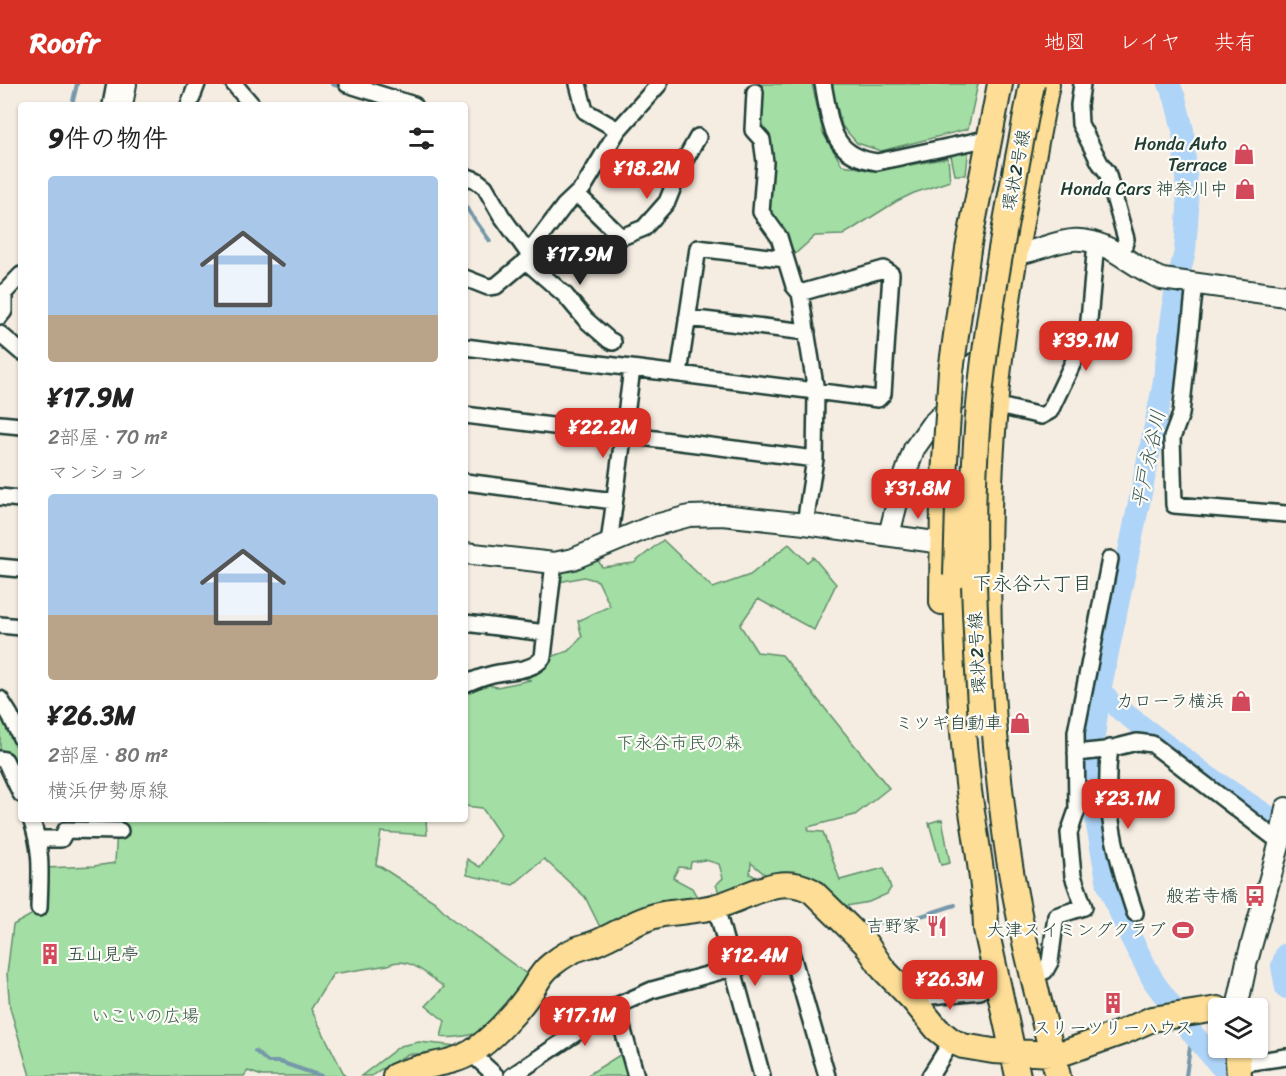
<!DOCTYPE html>
<html lang="ja">
<head>
<meta charset="utf-8">
<style>
  :root { --surface:#fff; --page:#f2f2f2; --text:#222; --muted:#767676; --accent:#d93025 }
  body { margin:0; font-family:Sriracha,"Klee One",sans-serif; background:var(--page); color:var(--text); height:100vh; display:flex; flex-direction:column; font-size:22px; white-space:nowrap }
  * { box-sizing:border-box; margin:0 }
  p { font-size:20px; color:var(--muted) }
  .icon { flex:none; width:33px; height:33px; fill:none; stroke:currentColor; stroke-width:2; stroke-linecap:round; stroke-linejoin:round }
  .map { position:relative; flex:1; overflow:hidden }
  .details { position:absolute; left:18px; top:18px; width:450px; height:720px; display:flex; flex-direction:column; background:var(--surface); border-radius:6px; box-shadow:0 2px 4px #0004 }
  .details>* { flex:none }
  .tools { position:absolute; left:1208px; top:914px; display:grid; gap:12px }
  .tools a { display:grid; place-items:center; width:60px; height:60px; border-radius:6px; background:var(--surface); box-shadow:0 2px 4px #0004; font-size:30px }
  .price { position:absolute; translate:-50% -51px; padding:0 14px; border-radius:12px; background:var(--accent); color:#fff; font-size:20px; line-height:39px; filter:drop-shadow(0 2px 3px #0008) }
  .price::after { content:''; position:absolute; left:50%; top:36px; width:18px; height:14px; margin-left:-9px; background:inherit; clip-path:polygon(0 0,100% 0,50% 100%) }
  .price.current { background:#222; color:#fff }
  ul { padding:0; list-style:none }
  li { display:grid; align-content:center; gap:12px; height:318px; padding:0 30px }
  li span { display:grid; place-items:center; height:186px; border-radius:6px; color:#555 }
  li>.icon { margin-inline-start:auto }
  span .icon { width:108px; height:108px; fill:#fffc; stroke-width:1 }
  li b { font-size:26px }
  h2 { display:flex; justify-content:space-between; align-items:center; height:72px; padding:0 30px; font-size:26px }
  header { display:flex; align-items:center; gap:36px; box-sizing:border-box; height:84px; padding:0 30px; background:var(--accent); color:#fff }
  header strong { font-size:28px }
  nav { display:flex; gap:33px; margin-inline-start:auto; font-size:21px }
  .map>svg:first-child { display:block }
  .green { fill:#a3dea4; stroke:#618e6c; stroke-width:1.5 }
  .lines { fill:none; stroke-linecap:round; stroke-linejoin:round }
  .stream { stroke:#7598aa; stroke-width:4 }
  .river { stroke:#aed4f8; stroke-width:22 }
  .minor-casing { stroke:#1f3d34; stroke-width:20 }
  .tertiary-casing { stroke:#1f3d34; stroke-width:24 }
  .primary-casing { stroke:#1f3d34; stroke-width:28 }
  .minor { stroke:#fdfcf7; stroke-width:15 }
  .tertiary { stroke:#fdfcf7; stroke-width:20 }
  .primary { stroke:#fede96; stroke-width:24 }
  .primary-bridge-casing { stroke:#1f3d34; stroke-width:28; stroke-linecap:butt }
  .primary-bridge { stroke:#fede96; stroke-width:24 }
  .labels { text-anchor:middle; stroke-width:4.5; stroke-linejoin:round; paint-order:stroke }
  .poi-label { font-size:18px; fill:#1f3d34; stroke:#fdfcf7; text-anchor:end }
  .street-label { font-size:18px; fill:#1f3d34; stroke:#fdfcf7 }
  .park-label { font-size:18px; fill:#395d4a; stroke:#fdfcf7 }
  .water-label { font-size:20px; font-style:italic; fill:#3c5b5b; stroke:#fdfcf7 }
  .neighbourhood-label { font-size:20px; fill:#1f3d34; stroke:#fdfcf7 }
</style>
</head>
<body>
<header>
<strong>Roofr</strong>
<nav><a>地図</a><a>レイヤ</a><a>共有</a></nav>
</header>
<div class="map">
<svg width="1286" height="992" viewBox="0 0 1286 992">
  <rect width="100%" height="100%" fill="#f6ede2"/>
  <filter id="ink" filterUnits="userSpaceOnUse"><feTurbulence type="fractalNoise" baseFrequency=".0167" numOctaves="2"/><feDisplacementMap in="SourceGraphic" scale="12" xChannelSelector="R" yChannelSelector="G"/><feConvolveMatrix kernelMatrix="1 2 1 2 8 2 1 2 1" color-interpolation-filters="sRGB"/></filter>
  <g filter="url(#ink)">
    <path class="green" d="M757,0H812L823,49L842,81L878,87L948,74L950,97L914,109L897,117L843,151L815,152L795,170L770,128V73L758,44Z
      M831,0H978L968,45L881,67L857,59L842,42Z
      M969,62L966,91H955L950,67Z
      M663,456L713,504L750,491L789,460L807,478L813,473L836,500L814,546L758,515L740,541L757,568L782,571L889,704L855,731L808,743L809,747L823,748L840,796L884,784L891,804L887,810L869,818L841,823L767,792L751,779L750,790L758,794L721,813L716,801L723,794L719,780L705,776L691,778L690,784L679,783L673,794L692,804L698,815L656,820L600,843L585,813L544,775L513,801L467,791V775L480,783L501,752L482,724L465,722V608L489,601L497,603L531,596L518,593L543,586L551,573L568,567L582,553L578,537L610,522L598,497L584,493L559,498L561,488L566,484L596,473L602,483L634,479Z
      M0,628L21,669V686L16,687L0,671Z
      M109,735H426L427,751L381,748L376,781L381,783L435,818L452,835L528,891C522,902 494,942 483,947C473,951 453,955 441,953L445,937L426,922L444,903C428,892 408,870 388,881L333,890L311,925L345,992H262L248,987L244,992H30L10,924L7,890L13,841L33,830L42,822L45,784L94,782L115,779L117,744H109Z
      M942,735L950,779L941,781L929,739Z
      M471,956L472,958L434,970H408L378,987L372,992H361L400,962L419,958L457,962Z
      M623,969L630,992H586Z"/>
    <g class="lines">
      <path class="stream" d="M332,0L343,4
        M72,21L77,0
        M465,122L490,157
        M858,840L909,836L955,821
        M255,967L268,978H280L321,992
        M1186,992L1192,949"/>
      <path class="river" d="M1100,607L1094,652L1093,681L1096,736L1108,801L1129,850L1154,898L1192,949L1229,992
        M1108,615L1100,607L1163,303L1175,209L1185,167L1188,125L1183,46L1175,14L1169,0
        M1119,625L1207,692L1286,744
        M1286,870L1282,882L1286,904"/>
      <defs>
        <path id="minor" d="M234,0L252,21
          M347,0L414,21
          M578,0L585,27L618,46
          M823,0C831,39 830,72 877,78L990,54
          M1082,0L1079,21L1080,40L1100,79L1107,88L1126,155L1121,172
          M755,8L753,46L762,56L765,78L761,128L779,153L794,202L800,209L816,307L815,375L805,440
          M111,21L115,0
          M189,21L197,0
          M465,92L476,96L485,103L501,131L529,170
          M577,110L618,150L624,152L644,144L667,118L681,83L698,53
          M526,177L565,211L586,236L609,256L613,258
          M465,194L488,203L496,202L526,177L533,163L564,122L583,104L618,46L659,0
          M1195,199L1181,330L1172,354L1174,421L1286,430
          M0,232L4,227V209L21,191
          M687,234L807,248
          M0,250L21,268
          M465,263L878,315L883,310L891,190L884,185L800,209
          M679,290L698,164L785,175
          M995,321L1041,332L1050,327L1088,247L1096,159
          M465,331L815,375
          M0,340L21,342
          M465,398L614,417
          M0,413L21,415
          M613,458L610,452L632,285
          M0,483L21,485
          M465,539L546,549
          M0,541L21,543
          M465,600C474,596 484,592 493,590C509,586 533,588 543,573L554,479
          M0,615L10,631L21,654
          M1110,664C1102,721 1117,775 1135,829
          M1076,669L1105,666L1137,658L1152,660L1280,758
          M0,675L5,676L21,710
          M31,735C43,767 40,790 39,824
          M38,755H61L66,746L120,747
          M716,823L762,992
          M1031,890L1045,887L1050,878L1056,832L1084,823L1073,792L1069,749L1077,726L1076,648L1110,475
          M914,917L931,912L980,907
          M616,922L652,906L791,868L827,992
          M471,969L496,992
          M1238,980L1286,973
          M512,992L616,922L636,992
          M930,992L952,957"/>
        <path id="tertiary" d="M122,21L126,0
          M1003,175C1013,171 1023,169 1034,166C1064,157 1079,149 1110,165C1128,175 1143,188 1162,195L1286,212
          M889,451L901,403L914,365L931,341L969,304L973,292L975,279
          M465,469L554,479L573,475L652,442L689,432L722,431L805,440L942,459
          M1237,924L1247,877L1280,758L1286,724"/>
        <path id="primary" d="M1047,0C1027,107 1004,215 995,323C983,459 987,596 1003,731C1013,820 1036,906 1058,992
          M968,165L1000,0
          M956,492C957,561 960,630 968,699C974,748 985,796 986,845L1018,992
          M942,518L943,406
          M1237,963L1239,992
          M395,992C420,979 448,983 472,968C491,956 514,931 527,913C536,902 539,890 551,881C561,873 571,866 583,863C589,861 595,860 600,857C621,848 640,834 663,830C681,827 699,827 717,822C749,814 778,788 812,807L866,860L883,885L914,917L937,945L952,957L963,962L993,967L1052,970L1066,968L1123,948L1152,935L1218,925"/>
      </defs>
      <use href="#minor" class="minor-casing"/>
      <use href="#tertiary" class="tertiary-casing"/>
      <use href="#primary" class="primary-casing"/>
      <use href="#minor" class="minor"/>
      <use href="#tertiary" class="tertiary"/>
      <use href="#primary" class="primary"/>
      <defs>
        <path id="primary-bridge" d="M943,406L951,287L968,165
          M956,492L958,422
          M981,640C976,552 970,464 975,377C981,250 1009,124 1032,0"/>
      </defs>
      <use href="#primary-bridge" class="primary-bridge-casing"/>
      <use href="#primary-bridge" class="primary-bridge"/>
    </g>
  </g>
  <defs>
    <symbol id="shop-bare" viewBox="-9 -9 18 18"><path d="M-5-2.5h2.3a2.7 3.5 0 0 1 5.4 0H5L5.5 6h-11ZM-1.5-2.5h3a1.5 2.3 0 0 0-3 0Z" fill="#d1495b" stroke="#fdfcf7" stroke-width="2.5" paint-order="stroke"/></symbol>
    <symbol id="bus-bare" viewBox="-9 -9 18 18"><path d="M-5-6H5V4H4V6H2V4H-2V6H-4V4H-5ZM-3.5-4V0h7V-4ZM-3.5 1.2v1.5H-2V1.2ZM2 1.2v1.5H3.5V1.2Z" fill="#d1495b" stroke="#fdfcf7" stroke-width="2.5" paint-order="stroke"/></symbol>
    <symbol id="restaurant-bare" viewBox="-9 -9 18 18"><path d="M-5-6h1v4h1v-4h1v4h1v-4h1v5L-1.5 .5V6h-2V.5L-5-1ZM5-6V6H3V1.5H1.5Q1.5-4 5-6Z" fill="#d1495b" stroke="#fdfcf7" stroke-width="2.5" paint-order="stroke"/></symbol>
    <symbol id="stadium-bare" viewBox="-9 -9 18 18"><path d="M0-5a6.5 5 0 1 0 0 10a6.5 5 0 1 0 0-10ZM-3.5-1.8h7v3.6h-7Z" fill="#d1495b" stroke="#fdfcf7" stroke-width="2.5" paint-order="stroke"/></symbol>
    <symbol id="building-bare" viewBox="-9 -9 18 18"><path d="M-4-6H4V6H1V3H-1V6H-4ZM-2.5-4.3h1.7v1.8h-1.7ZM.8-4.3h1.7v1.8H.8ZM-2.5-1h1.7V.8h-1.7ZM.8-1h1.7V.8H.8Z" fill="#d1495b" stroke="#fdfcf7" stroke-width="2.5" paint-order="stroke"/></symbol>
  </defs>
  <g fill-rule="evenodd">
    <use href="#shop-bare" x="1229" y="55" width="30" height="30"/>
    <use href="#shop-bare" x="1230" y="90" width="30" height="30"/>
    <use href="#shop-bare" x="1226" y="602" width="30" height="30"/>
    <use href="#shop-bare" x="1005" y="624" width="30" height="30"/>
    <use href="#bus-bare" x="1240" y="797" width="30" height="30"/>
    <use href="#restaurant-bare" x="922" y="827" width="30" height="30"/>
    <use href="#stadium-bare" x="1168" y="831" width="30" height="30"/>
    <use href="#building-bare" x="35" y="855" width="30" height="30"/>
    <use href="#building-bare" x="1098" y="904" width="30" height="30"/>
  </g>
  <g class="labels">
    <g class="poi-label">
      <text x="1227" y="66">Honda Auto<tspan x="1227" dy="21">Terrace</tspan></text>
      <text x="1228" y="111">Honda Cars 神奈川中</text>
      <text x="1224" y="623">カローラ横浜</text>
      <text x="1003" y="645">ミツギ自動車</text>
      <text x="1238" y="818">般若寺橋</text>
      <text x="920" y="848">吉野家</text>
      <text x="1166" y="852">大津スイミングクラブ</text>
      <text x="67" y="876" text-anchor="start">五山見亭</text>
      <text x="1113" y="950" text-anchor="middle">スリーツリーハウス</text>
    </g>
    <g class="street-label">
      <text transform="translate(1016 86) rotate(-79)" y="6">環状2号線</text>
      <text transform="translate(977 569) rotate(-93)" y="6">環状2号線</text>
    </g>
    <g class="park-label">
      <text x="679" y="665">下永谷市民の森</text>
      <text x="145" y="938">いこいの広場</text>
    </g>
    <g class="water-label">
      <text transform="translate(1148 375) rotate(-78)" y="7">平戸永谷川</text>
    </g>
    <g class="neighbourhood-label">
      <text x="1032" y="506">下永谷六丁目</text>
    </g>
  </g>
</svg>
<div class="tools">
<a><svg class="icon" aria-label="layers" viewBox="0 0 24 24"><path d="M12 4l9 5-9 5-9-5zM3 14l9 5 9-5"/></svg></a>
</div>
<b class="price" style="left:647px;top:116px">¥18.2M</b>
<b class="price current" style="left:580px;top:202px">¥17.9M</b>
<b class="price" style="left:1086px;top:288px">¥39.1M</b>
<b class="price" style="left:603px;top:375px">¥22.2M</b>
<b class="price" style="left:918px;top:436px">¥31.8M</b>
<b class="price" style="left:1128px;top:746px">¥23.1M</b>
<b class="price" style="left:755px;top:903px">¥12.4M</b>
<b class="price" style="left:950px;top:927px">¥26.3M</b>
<b class="price" style="left:585px;top:963px">¥17.1M</b>
<section class="details">
<h2>9件の物件<svg class="icon" aria-label="filters" viewBox="0 0 24 24"><path d="M4 7h16M4 17h16"/><circle cx="9" cy="7" r="2"/><circle cx="15" cy="17" r="2"/></svg></h2>
<ul>
<li><span style="background:linear-gradient(#a9c7e8 75%,#b9a48a 0)"><svg class="icon" aria-label="home" viewBox="0 0 24 24"><path d="M3 11l9-7 9 7M6 9v11h12V9"/></svg></span><div><b>¥17.9M</b><p>2部屋 · 70 m²</p><p>マンション</p></div></li>
<li><span style="background:linear-gradient(#a9c7e8 65%,#b9a48a 0)"><svg class="icon" aria-label="home" viewBox="0 0 24 24"><path d="M3 11l9-7 9 7M6 9v11h12V9"/></svg></span><div><b>¥26.3M</b><p>2部屋 · 80 m²</p><p>横浜伊勢原線</p></div></li>
</ul>
</section>
</div>
</body>
</html>
